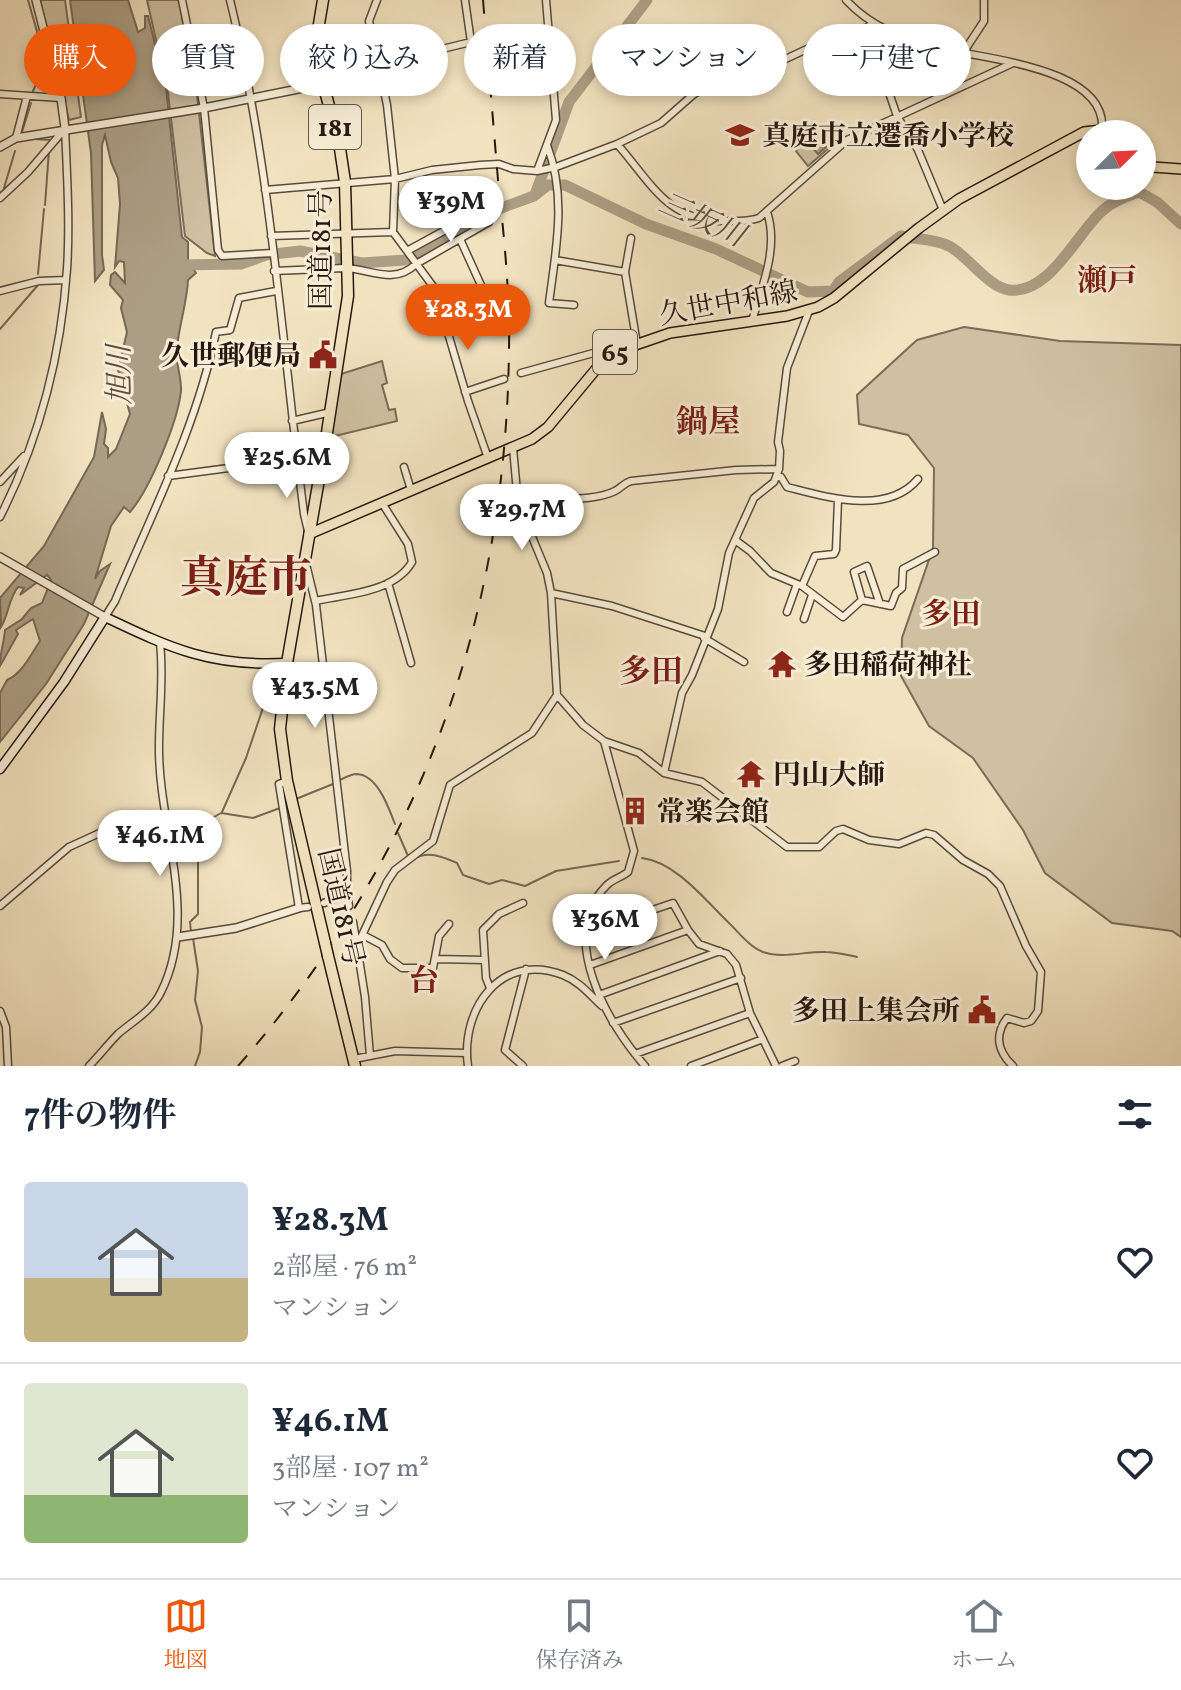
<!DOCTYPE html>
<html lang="ja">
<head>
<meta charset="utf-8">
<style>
  :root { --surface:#fff; --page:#f2f2f3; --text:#1f2937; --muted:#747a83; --line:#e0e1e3; --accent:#ea580c }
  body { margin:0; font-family:Vollkorn,"Noto Serif JP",serif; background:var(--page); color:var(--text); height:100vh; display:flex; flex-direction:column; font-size:30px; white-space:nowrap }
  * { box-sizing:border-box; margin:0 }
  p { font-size:26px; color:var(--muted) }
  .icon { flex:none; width:44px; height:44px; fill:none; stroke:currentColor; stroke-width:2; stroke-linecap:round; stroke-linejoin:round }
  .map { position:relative; height:1066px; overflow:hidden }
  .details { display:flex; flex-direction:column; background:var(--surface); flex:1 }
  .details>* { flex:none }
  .hud { position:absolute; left:24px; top:24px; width:1134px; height:72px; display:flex; gap:16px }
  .needle { width:52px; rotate:66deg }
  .buttons { position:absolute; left:1076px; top:120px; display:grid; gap:16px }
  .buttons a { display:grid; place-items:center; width:80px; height:80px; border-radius:50%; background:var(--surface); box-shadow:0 4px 12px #0003; font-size:40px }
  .price { position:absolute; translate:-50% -68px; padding:0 18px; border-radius:28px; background:#fff; color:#222; font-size:26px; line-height:52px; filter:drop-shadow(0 2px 4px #0008) }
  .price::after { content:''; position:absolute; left:50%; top:48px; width:24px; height:18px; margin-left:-12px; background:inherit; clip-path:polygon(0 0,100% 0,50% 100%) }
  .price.current { background:var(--accent); color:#fff }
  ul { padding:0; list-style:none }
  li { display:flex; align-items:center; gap:24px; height:200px; padding:0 24px }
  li+li { border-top:2px solid var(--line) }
  li span { display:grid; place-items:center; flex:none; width:224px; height:160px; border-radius:8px; color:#555 }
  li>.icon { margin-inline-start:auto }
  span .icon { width:96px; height:96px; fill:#fffc; stroke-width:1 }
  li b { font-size:34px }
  h2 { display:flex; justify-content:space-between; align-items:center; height:96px; padding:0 24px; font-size:34px }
  .tag { padding:0 28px; border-radius:36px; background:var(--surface); box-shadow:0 4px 12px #0003; font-size:28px; line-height:72px }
  .tag.current { background:var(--accent); color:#fff }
  .menu { display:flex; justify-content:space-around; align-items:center; height:112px; border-top:2px solid var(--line); background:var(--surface); font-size:22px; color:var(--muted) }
  .menu a { display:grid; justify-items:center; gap:4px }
  .menu .current { color:var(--accent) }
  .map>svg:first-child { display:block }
  .green { fill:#cfc0a2; stroke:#7a6c59; stroke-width:2 }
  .water { fill:#ac9e84; stroke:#766856; stroke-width:2 }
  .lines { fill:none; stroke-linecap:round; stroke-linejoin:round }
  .stream { stroke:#766856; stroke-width:2 }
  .river { stroke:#ac9e84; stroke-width:11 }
  .minor-casing { stroke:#584b3c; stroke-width:9 }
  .tertiary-casing { stroke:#584b3c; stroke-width:10 }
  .secondary-casing { stroke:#251810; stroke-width:11 }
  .primary-casing { stroke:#251810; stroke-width:12 }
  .trunk-casing { stroke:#251810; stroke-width:13 }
  .minor { stroke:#f7edd6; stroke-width:6 }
  .tertiary { stroke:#f7edd6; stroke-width:7 }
  .secondary { stroke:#f7edd6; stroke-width:8 }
  .primary { stroke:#f2e3c0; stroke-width:9 }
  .trunk { stroke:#f2e3c0; stroke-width:10 }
  .rail { stroke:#251810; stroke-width:2; stroke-dasharray:14 14; stroke-linecap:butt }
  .trunk-bridge-casing { stroke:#251810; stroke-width:13; stroke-linecap:butt }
  .trunk-bridge { stroke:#f2e3c0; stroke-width:10 }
  .labels { text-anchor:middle; stroke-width:6; stroke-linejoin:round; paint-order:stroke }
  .shield { fill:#f7edd6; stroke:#64584b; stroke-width:2 }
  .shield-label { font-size:26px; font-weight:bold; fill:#251810 }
  .poi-label { font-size:28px; font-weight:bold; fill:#251810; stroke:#f7edd6; text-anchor:start }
  .street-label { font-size:28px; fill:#251810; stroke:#f7edd6 }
  .water-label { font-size:30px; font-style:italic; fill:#5b4e3e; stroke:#f7edd6 }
  .neighbourhood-label { font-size:30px; font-weight:bold; fill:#7a1f14; stroke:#f7edd6 }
  .quarter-label { font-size:32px; font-weight:bold; fill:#7a1f14; stroke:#f7edd6 }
  .town-label { font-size:44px; font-weight:bold; fill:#7a1f14; stroke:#f7edd6 }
</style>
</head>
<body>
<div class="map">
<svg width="1181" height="1066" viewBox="0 0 1181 1066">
  <rect width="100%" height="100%" fill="#f2e3c0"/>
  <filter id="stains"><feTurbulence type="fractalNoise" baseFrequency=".0025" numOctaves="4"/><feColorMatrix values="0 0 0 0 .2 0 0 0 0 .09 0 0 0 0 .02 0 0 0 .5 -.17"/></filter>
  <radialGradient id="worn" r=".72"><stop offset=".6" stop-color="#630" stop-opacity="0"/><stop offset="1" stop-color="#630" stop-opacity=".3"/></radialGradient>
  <path class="green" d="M40,0H65L81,117L69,120Z
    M147,0H179L197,95L215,256L207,253L185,236L168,93Z
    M826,127L832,130L837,141L808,166L796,151C804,142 815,136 826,127Z
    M964,327L1060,341L1181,345V937L1172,931L1112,923L1045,873L1023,830L973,758L929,726L901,676L902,638L933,548L934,468L908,435L859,424L857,395L917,340Z
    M382,361L387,383L382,385L389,410L395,409L397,421L331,437L341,374Z"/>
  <path class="water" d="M70,0H128L138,32L145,28V16H148L166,88L182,237L188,242V260L196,273L188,280C187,303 179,325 177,348C175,364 182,377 181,391C178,421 150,489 130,512L124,507L111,526L95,579L100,571L110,564L84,624L46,684L0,742V693L7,680C22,674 31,654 40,641L33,619L16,630L18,634L0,666C0,652 4,643 5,630L22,619L31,608L42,603L51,580L47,575L20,595L24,588L18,587C8,600 9,614 1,627L0,598L44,546L94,457L102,412L106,429L104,444L108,448V457L116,449L130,414L118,370L127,332L121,308L123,300L110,285L111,275L115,272L125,283L124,262L119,261L115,267L120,204L118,178L111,162L105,135L102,145V255L104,270L95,281L91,153Z
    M826,130L834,140L818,154L809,144Z"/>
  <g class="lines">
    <path class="stream" d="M28,0L46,63L33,91
      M21,135L31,103
      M34,139L51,140
      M4,188L15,151
      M45,205L49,150
      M38,274L44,209
      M0,329L38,285
      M338,781C344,778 351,774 357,774C378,775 389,809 395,824
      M296,799L333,784
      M222,812L246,758L274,675
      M398,833L408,856
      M642,858C676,862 706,901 730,924C740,934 750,947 763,952C783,959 806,951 826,952C836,952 847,955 857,957
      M414,859C428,850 443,857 457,863L463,875L489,884L502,880L525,886L556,871L619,861
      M191,932L190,922L198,914V858L207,821L221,813L253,818L280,808
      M193,938L198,971L195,1000L202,1027L200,1052L195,1066"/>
    <path class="river" d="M536,192L569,102L647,0
      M179,265L241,264L266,255L300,251L362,263L405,260L493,211L534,196L548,185H565L646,224L716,249L808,292L833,291L839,282L901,236C916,239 935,239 949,246C968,256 988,287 1009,290C1049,295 1076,235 1101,212C1110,203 1127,196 1139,192L1157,202L1181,224"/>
    <defs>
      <path id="minor" d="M182,0L204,108L218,250L222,256L273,253
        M230,0C271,168 282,343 304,514L308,531
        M377,0L369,21L387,105L395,179L393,232L435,289L468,401L488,458
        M846,0C870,26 899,37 932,46C976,59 1108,65 1102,130
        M867,28L897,116L918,150L943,210
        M963,53L984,21V0
        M323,84L413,56L471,42L465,0
        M0,94L61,98
        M16,138L27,96
        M617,144C650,181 667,221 722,221C735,221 747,222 759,218L847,140L1013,63
        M547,145C567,197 556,249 549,303L574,305
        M537,171L556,120L546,0
        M265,190L395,179L432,170L480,165L499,164L513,169L537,171L556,167L617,144L661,123L694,94L726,78L746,69L779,62L848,30L867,28L872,23
        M0,198L28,172L63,131
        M271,236L393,232
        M631,238L625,272L637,344
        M460,239L485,294
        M407,251L480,211
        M555,260L625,272
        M274,271C297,270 321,269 344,268C369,268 393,286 416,264L489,222
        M0,291L39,281L66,280
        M752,321C762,287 779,247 767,212
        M521,373L608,349L615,352
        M465,392L504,379
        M292,421L331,412
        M404,467L411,490
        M168,476L297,459
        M776,477H781L787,487C827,497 887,516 918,479
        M0,482L24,456
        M518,503C546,497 591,503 615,491C621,488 624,483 631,481L736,470L779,469
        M0,517C39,440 61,355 67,269C70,223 67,175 65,128
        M735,540L750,551L771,573L802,586L843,617L862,600L891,606L896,593L902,588L903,569L935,552
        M306,564L316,605L347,871V893L324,903
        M388,583L411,663
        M802,586L815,556L834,554L836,550L838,500
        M551,593L612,606L705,636
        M862,600L854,572L867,566L880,604
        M315,601C346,594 394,593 412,562L408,544L382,503
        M787,612L797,584
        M105,617L115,601C152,513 197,426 216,332L230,330L239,298L276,291
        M804,619L812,595
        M704,638L744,662
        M557,695L583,725L604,741L639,753L664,773L702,782L787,847H819L836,831L843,829L869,840L899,844L926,833L934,835L963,860L988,874L1000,886L1026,946L1041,972L1038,1011L1031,1021L1024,1023L1007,1018C994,1035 998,1052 1013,1066
        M604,741L634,851L628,872C622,877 613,879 607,885C556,936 608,1024 645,1066
        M664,773L682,693L692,675L718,609L729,553L754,498L774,482L779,469L780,451L778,442L787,368L809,311
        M287,781L279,784L299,908L308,907
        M347,893L349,906
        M0,906L69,847L126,821L166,815
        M353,922L357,946
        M585,933L673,903L688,930L699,944L727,954L736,965L750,1013L776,1066
        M363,935L382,945L390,959L402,968H433L439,936L449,924
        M435,959L485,960
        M590,965L688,930
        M490,988L486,978L483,930L499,914L523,903
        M599,995L720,951
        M0,1011L6,1027L8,1066
        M613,1023L741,978
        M635,1054L750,1013
        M370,1056L365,997L357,946L387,882L395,870L433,841L450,785L532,733L557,695L551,593L547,573L518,503L513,448
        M354,1059L395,1051L466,1053
        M89,1066C99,1056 108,1044 118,1034C133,1021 152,1011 161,992C200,913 158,828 159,746C159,712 164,677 160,643
        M468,1066C460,1009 501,951 563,975C580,982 589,994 602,1006
        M523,1066L505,1050L526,969
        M691,1066L763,1039
        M782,1066L795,1061"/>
      <path id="tertiary" d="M36,0L61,98L65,128
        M0,147L16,138L204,108L323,84
        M0,557L105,617
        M178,937L236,928L299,908"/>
      <path id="secondary" d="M0,769L64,682L105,617C172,649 212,667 287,663"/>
      <path id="primary" d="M1142,162L1153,167L1181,169
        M309,534L532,439L548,427L597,368L615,352L670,333L787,316L818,307L834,298L919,228L959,199L1084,132L1102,130L1112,134"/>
      <path id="trunk" d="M323,0L318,30L319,59L323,84L339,142L345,182L348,296L326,439L287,663L280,729L287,781L325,943
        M328,956L355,1066"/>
    </defs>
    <use href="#minor" class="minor-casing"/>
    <use href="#tertiary" class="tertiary-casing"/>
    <use href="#secondary" class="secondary-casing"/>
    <use href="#primary" class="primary-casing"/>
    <use href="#trunk" class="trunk-casing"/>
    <use href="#minor" class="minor"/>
    <use href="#tertiary" class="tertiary"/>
    <use href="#secondary" class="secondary"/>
    <use href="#primary" class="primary"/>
    <use href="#trunk" class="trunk"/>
    <path class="rail" d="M238,1066C419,859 506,623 509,349C510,293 504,236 498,180C493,120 488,60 483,0"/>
    <defs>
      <path id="trunk-bridge" d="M325,943L328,956"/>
    </defs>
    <use href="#trunk-bridge" class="trunk-bridge-casing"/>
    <use href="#trunk-bridge" class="trunk-bridge"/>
  </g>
  <defs>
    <symbol id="school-bare" viewBox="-9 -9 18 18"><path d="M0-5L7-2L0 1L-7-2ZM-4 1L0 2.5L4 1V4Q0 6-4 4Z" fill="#8f2418" stroke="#f7edd6" stroke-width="2.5" paint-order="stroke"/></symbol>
    <symbol id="civic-bare" viewBox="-9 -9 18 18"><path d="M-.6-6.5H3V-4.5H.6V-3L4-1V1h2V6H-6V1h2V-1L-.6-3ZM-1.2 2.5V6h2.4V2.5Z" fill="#8f2418" stroke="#f7edd6" stroke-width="2.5" paint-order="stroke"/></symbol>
    <symbol id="temple-bare" viewBox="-9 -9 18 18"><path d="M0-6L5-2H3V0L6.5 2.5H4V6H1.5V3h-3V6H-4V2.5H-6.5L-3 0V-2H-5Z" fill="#8f2418" stroke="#f7edd6" stroke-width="2.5" paint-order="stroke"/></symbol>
    <symbol id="building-bare" viewBox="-9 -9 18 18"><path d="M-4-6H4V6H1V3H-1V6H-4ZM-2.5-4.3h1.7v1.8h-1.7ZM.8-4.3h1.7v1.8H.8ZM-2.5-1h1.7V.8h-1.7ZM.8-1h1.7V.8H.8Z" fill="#8f2418" stroke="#f7edd6" stroke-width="2.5" paint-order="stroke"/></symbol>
  </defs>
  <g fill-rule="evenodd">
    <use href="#school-bare" x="720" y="115" width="40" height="40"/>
    <use href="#civic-bare" x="303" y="335" width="40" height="40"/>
    <use href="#temple-bare" x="762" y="644" width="40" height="40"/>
    <use href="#temple-bare" x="731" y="754" width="40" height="40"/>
    <use href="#building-bare" x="615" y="791" width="40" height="40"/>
    <use href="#civic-bare" x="962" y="990" width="40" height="40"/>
  </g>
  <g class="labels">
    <g class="shield">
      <rect x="309" y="105" width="52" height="44" rx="6"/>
      <rect x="593" y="330" width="44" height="44" rx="6"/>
    </g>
    <g class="shield-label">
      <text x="335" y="136">181</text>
      <text x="615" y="361">65</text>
    </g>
    <g class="poi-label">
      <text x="762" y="145">真庭市立遷喬小学校</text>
      <text x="301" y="365" text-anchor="end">久世郵便局</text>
      <text x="804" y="674">多田稲荷神社</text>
      <text x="773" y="784">円山大師</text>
      <text x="657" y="821">常楽会館</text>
      <text x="960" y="1020" text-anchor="end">多田上集会所</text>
    </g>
    <g class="street-label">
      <text transform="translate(320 250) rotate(-90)" y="10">国道181号</text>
      <text transform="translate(728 302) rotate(-10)" y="10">久世中和線</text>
      <text transform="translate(342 907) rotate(77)" y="10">国道181号</text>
    </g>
    <g class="water-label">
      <text transform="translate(702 219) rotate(24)" y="10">三坂川</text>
      <text transform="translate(119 375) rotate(-91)" y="10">旭川</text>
    </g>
    <g class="neighbourhood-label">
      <text x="1107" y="290">瀬戸</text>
      <text x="951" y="624">多田</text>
      <text x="424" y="990">台</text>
    </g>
    <g class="quarter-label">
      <text x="708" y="432">鍋屋</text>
      <text x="651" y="682">多田</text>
    </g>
    <g class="town-label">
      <text x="246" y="592">真庭市</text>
    </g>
  </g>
  <rect width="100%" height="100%" filter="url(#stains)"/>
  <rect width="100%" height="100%" fill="url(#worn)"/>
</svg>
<div class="buttons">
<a><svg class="needle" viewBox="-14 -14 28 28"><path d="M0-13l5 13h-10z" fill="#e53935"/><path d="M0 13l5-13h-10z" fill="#747a83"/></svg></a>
</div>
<b class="price" style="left:451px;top:244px">¥39M</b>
<b class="price current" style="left:468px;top:352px">¥28.3M</b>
<b class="price" style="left:287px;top:500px">¥25.6M</b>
<b class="price" style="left:522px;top:552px">¥29.7M</b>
<b class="price" style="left:315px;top:730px">¥43.5M</b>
<b class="price" style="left:160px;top:878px">¥46.1M</b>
<b class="price" style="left:605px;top:962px">¥36M</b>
<div class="hud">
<a class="tag current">購入</a>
<a class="tag">賃貸</a>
<a class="tag">絞り込み</a>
<a class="tag">新着</a>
<a class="tag">マンション</a>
<a class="tag">一戸建て</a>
</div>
</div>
<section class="details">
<h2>7件の物件<svg class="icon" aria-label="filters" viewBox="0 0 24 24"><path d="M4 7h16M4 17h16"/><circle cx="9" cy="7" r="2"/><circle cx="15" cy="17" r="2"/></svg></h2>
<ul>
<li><span style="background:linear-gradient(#c9d6e8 60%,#c2b280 0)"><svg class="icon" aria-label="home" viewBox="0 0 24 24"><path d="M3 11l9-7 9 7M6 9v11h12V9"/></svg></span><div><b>¥28.3M</b><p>2部屋 · 76 m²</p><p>マンション</p></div><svg class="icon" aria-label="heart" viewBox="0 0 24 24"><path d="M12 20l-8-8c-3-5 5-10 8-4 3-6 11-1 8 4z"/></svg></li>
<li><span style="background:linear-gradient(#dfe7d0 70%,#8fb573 0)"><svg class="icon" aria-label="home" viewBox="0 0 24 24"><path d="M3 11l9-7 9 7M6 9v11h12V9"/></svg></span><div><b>¥46.1M</b><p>3部屋 · 107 m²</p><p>マンション</p></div><svg class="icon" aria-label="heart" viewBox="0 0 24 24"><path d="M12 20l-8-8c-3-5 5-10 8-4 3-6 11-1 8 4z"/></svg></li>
</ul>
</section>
<nav class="menu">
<a class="current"><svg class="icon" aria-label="map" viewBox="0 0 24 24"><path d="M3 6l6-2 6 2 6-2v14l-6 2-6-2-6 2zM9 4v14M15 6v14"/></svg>地図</a>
<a><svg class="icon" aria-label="saved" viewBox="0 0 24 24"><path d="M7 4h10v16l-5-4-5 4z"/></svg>保存済み</a>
<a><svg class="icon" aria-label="home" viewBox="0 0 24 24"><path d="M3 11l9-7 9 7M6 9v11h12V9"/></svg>ホーム</a>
</nav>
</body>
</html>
